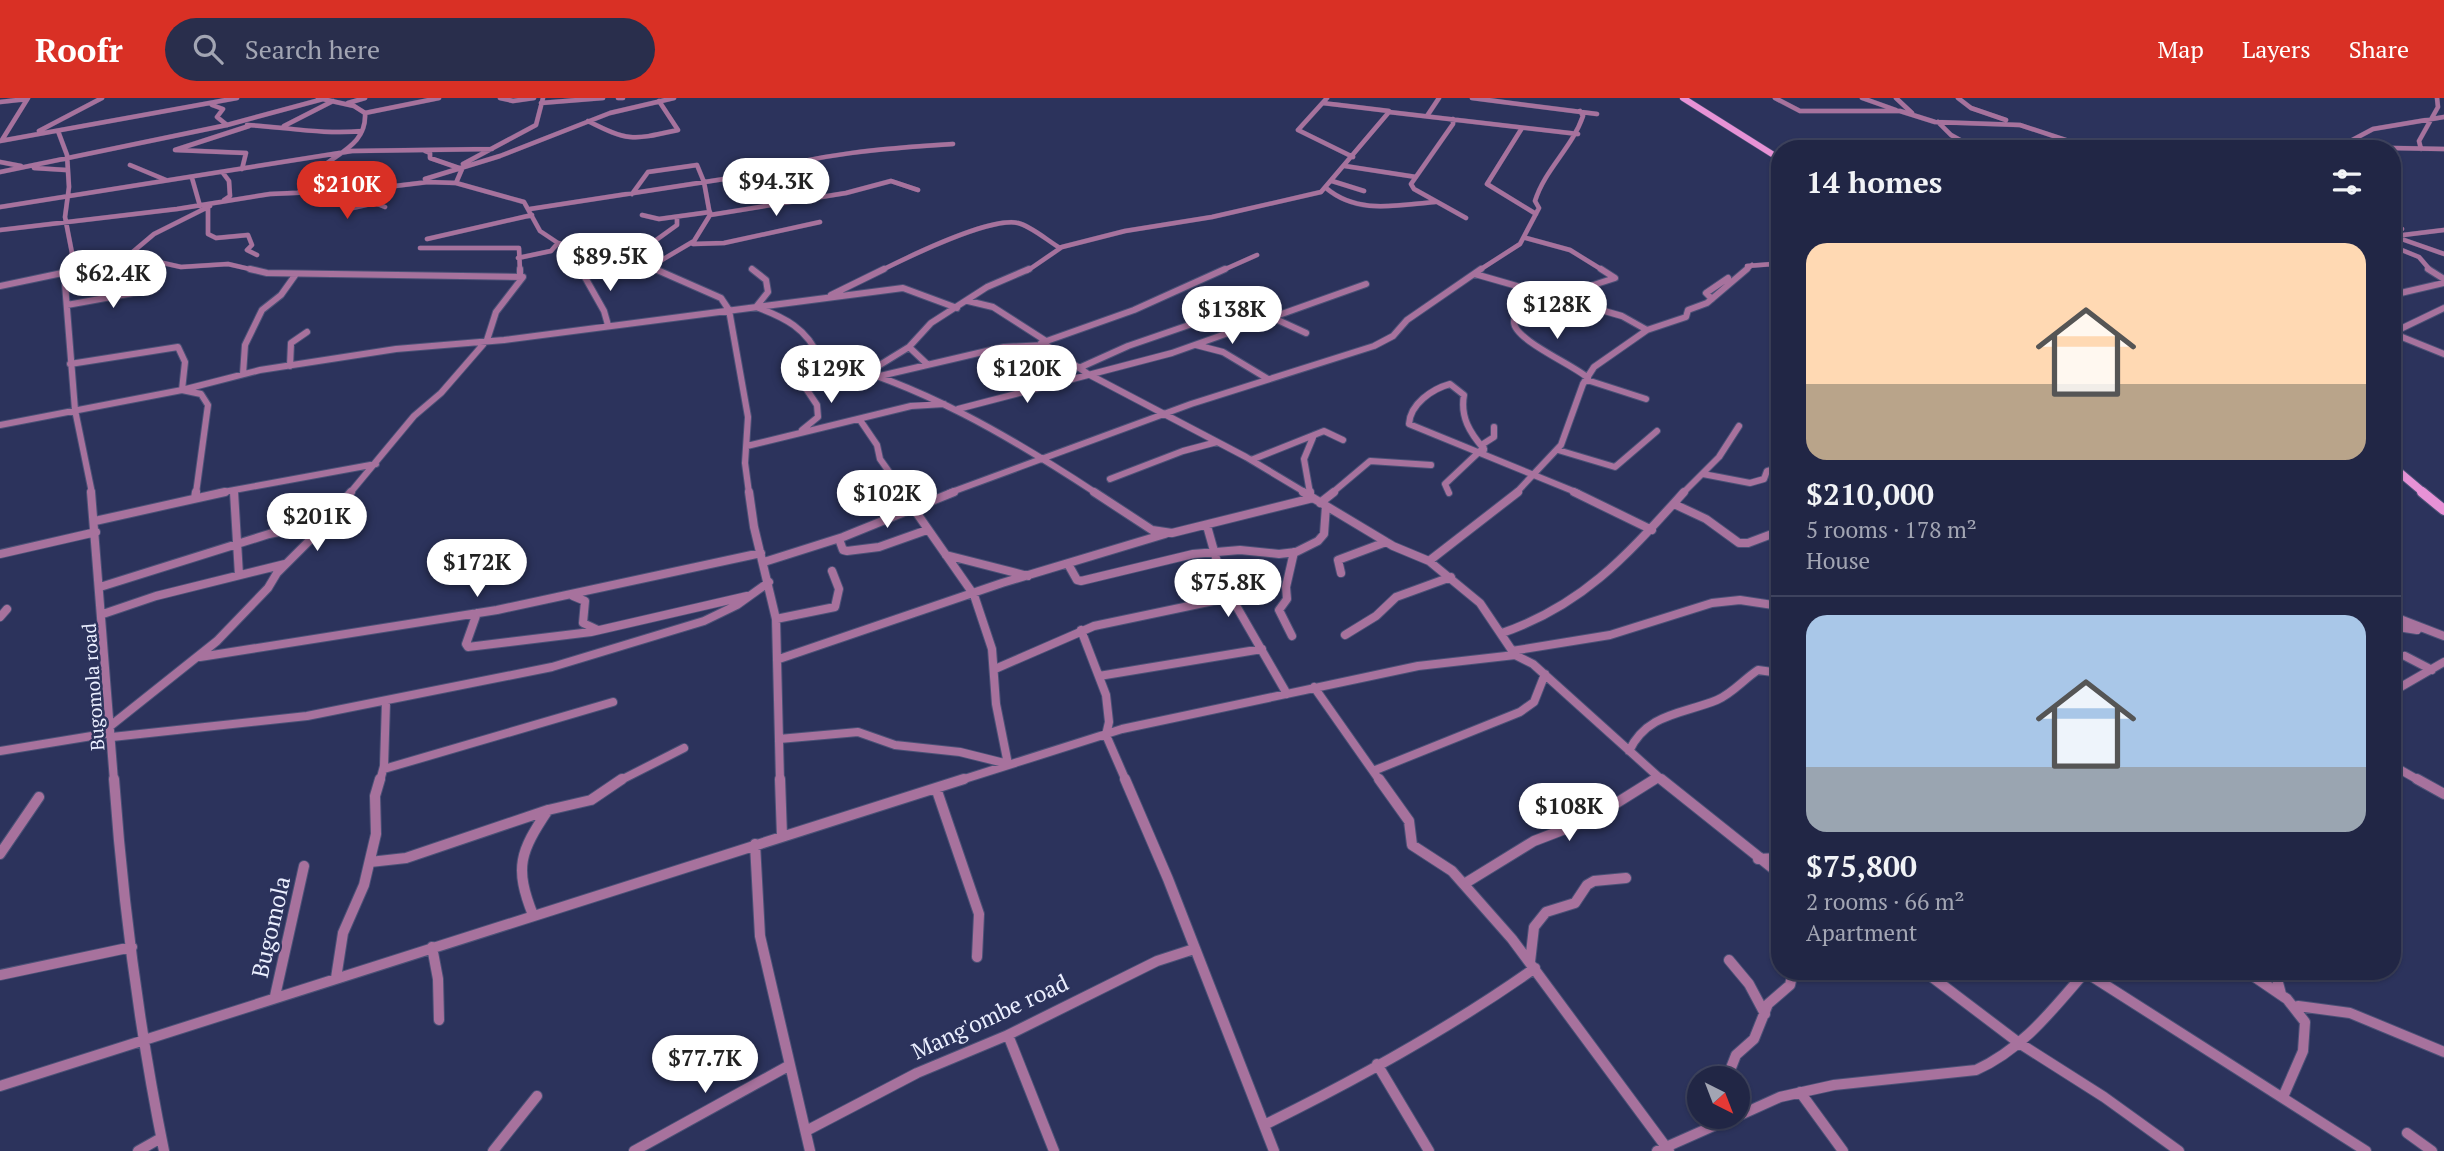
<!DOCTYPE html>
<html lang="en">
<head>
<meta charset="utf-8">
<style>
  :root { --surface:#212645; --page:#292e4c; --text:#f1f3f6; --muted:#a2a5b3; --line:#3e435e; --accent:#d93025 }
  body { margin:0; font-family:"PT Serif",serif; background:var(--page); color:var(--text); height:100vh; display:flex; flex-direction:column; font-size:26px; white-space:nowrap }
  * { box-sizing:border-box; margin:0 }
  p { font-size:23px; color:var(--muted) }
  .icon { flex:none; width:38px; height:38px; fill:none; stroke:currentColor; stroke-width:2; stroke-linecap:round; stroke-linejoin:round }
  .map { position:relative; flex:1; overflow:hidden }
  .sheet { position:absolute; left:1771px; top:42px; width:630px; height:840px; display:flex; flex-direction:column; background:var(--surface); border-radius:28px; box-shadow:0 2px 5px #0004,0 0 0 2px var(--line) }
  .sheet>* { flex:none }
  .needle { width:46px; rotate:138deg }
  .tools { position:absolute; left:1687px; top:968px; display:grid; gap:14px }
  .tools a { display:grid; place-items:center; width:63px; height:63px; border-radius:50%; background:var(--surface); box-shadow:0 2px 5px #0004,0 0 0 2px var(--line); font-size:35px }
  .price { position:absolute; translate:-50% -60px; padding:0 16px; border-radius:24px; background:#fff; color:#222; font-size:23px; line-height:46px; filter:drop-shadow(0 2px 4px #0008) }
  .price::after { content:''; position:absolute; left:50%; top:42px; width:21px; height:16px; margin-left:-10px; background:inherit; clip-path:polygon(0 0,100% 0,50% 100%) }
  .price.active { background:var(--accent); color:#fff }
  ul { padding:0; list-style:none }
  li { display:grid; align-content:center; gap:14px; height:371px; padding:0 35px }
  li+li { border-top:2px solid var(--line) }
  li span { display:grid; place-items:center; height:217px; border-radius:21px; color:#555 }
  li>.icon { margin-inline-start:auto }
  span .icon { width:126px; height:126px; fill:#fffc; stroke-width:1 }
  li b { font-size:30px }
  h2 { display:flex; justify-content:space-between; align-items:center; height:84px; padding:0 35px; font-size:30px }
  header { display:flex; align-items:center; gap:42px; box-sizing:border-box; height:98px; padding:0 35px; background:var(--accent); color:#fff }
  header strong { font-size:33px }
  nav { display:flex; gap:38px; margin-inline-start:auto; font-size:24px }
  .search { width:490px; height:63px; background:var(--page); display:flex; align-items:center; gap:18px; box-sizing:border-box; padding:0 24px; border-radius:38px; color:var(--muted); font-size:26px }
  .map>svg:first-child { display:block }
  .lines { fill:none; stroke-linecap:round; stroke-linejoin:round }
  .street-far3-casing { stroke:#4b5176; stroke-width:5 }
  .street-far2-casing { stroke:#4b5176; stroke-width:8 }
  .street-far1-casing { stroke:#4b5176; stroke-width:10 }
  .street-casing { stroke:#4b5176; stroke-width:12 }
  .secondary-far2-casing { stroke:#4b5176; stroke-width:7 }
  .secondary-far1-casing { stroke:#4b5176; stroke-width:10 }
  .secondary-casing { stroke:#4b5176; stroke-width:12 }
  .street-far3 { stroke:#a7729d; stroke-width:4.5 }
  .street-far2 { stroke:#a7729d; stroke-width:6 }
  .street-far1 { stroke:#a7729d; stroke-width:8 }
  .street { stroke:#a7729d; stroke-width:10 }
  .secondary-far2 { stroke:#e792d6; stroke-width:6 }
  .secondary-far1 { stroke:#e792d6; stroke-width:8 }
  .secondary { stroke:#e792d6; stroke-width:10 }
  .labels { text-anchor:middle; stroke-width:5; stroke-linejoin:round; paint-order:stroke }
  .street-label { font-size:19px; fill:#ebefff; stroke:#2c335c }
  .near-street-label { font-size:23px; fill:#ebefff; stroke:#2c335c }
</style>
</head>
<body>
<header>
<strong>Roofr</strong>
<div class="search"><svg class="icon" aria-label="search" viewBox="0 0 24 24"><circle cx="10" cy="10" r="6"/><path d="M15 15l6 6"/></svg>Search here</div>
<nav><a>Map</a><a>Layers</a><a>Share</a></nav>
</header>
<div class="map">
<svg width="2444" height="1053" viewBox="0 0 2444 1053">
  <rect width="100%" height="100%" fill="#2c335c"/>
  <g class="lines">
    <defs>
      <path id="street-far3" d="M500,0L513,3L534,0
        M618,0H623
        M1327,0L1298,32L1353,59
        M1472,0L1597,16
        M1775,0L1800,13H1900L1935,24L2020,27L2093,51
        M1862,0L1896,12
        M1896,0L1912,15
        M1958,0L1971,10L2006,22
        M0,4L27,1
        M348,5L365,0
        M541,5L603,0
        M1323,5L1389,13
        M212,7L223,11L217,19L227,27
        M365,15L439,0
        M1427,18L1439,0
        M1453,21V26L1411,86L1414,91L1466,120
        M588,23C629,44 633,42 678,32L659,3
        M1938,24L1951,37L1969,47V51
        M247,27C286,29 324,37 362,33
        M284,28L333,3
        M1522,30L1487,86L1536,116
        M39,33L102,0
        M58,33L67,57L69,89L65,119L72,155L68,173
        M2,42L28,0
        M0,43L237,0
        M2074,44L2444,51
        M2341,48L2373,31L2444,19
        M2421,51L2419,43L2438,9L2437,0
        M425,53L430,55V60L462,71L456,85
        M0,64L21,68
        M463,66L536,27L543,0
        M130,67L166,82
        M1345,68L1416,79
        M34,70L66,72
        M242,71L246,55L175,52L249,28
        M0,74L227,27L323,1
        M223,75L229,83L230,98L224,102
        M192,80L200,108
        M425,81L500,58L610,15L674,0
        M1332,83L1364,93
        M1326,90C1358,117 1397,107 1435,104
        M342,93L348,111L375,105L385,109
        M299,94C307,86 313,76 322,69C342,53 367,44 365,15L354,8L318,0
        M632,96L648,74L697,67L704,84L710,117
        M0,109L352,53L492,51
        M208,109V136L216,140L248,137L252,147L247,152L257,157
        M530,111L750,77C814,56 886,50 953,46
        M1780,114L1772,116L1780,121
        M642,117L659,121L710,114
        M2392,130L2402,131
        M0,132L177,111L270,96L362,92L428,84L456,85L524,104L540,133L558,145L659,173
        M2393,138L2444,156
        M2395,138L2444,132
        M1526,140L1570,152L1604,173
        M427,141L532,117
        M693,146L724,145L820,124
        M2392,148L2419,159L2431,173
        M420,150H519L520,173
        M124,160V164L154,163L181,169L228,166L258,173
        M518,160L551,153L558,145
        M627,163L677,127V119
        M1747,168L1773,166L1780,161
        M650,169L694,143L710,117L846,95L891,83L918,92
        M752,171L754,173
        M83,173L128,158L154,136L210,108
        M880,173C908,159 990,119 1018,125C1031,128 1048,143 1060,150
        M1027,173L1062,149L1125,133L1212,119L1321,94L1389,14L1578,36
        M1221,173L1257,157
        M1478,173L1520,146L1539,110L1535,103C1545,71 1572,50 1583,18L1580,13
        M1745,173L1752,167"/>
      <path id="street-far2" d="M68,171L65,186L75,312L92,395
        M250,171L267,175L523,179L496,214L487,242L441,295L414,318L350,395
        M520,171V177
        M655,171L721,200L729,212L748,319L745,365L749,395
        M752,171L766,182L768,194L756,209C784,219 808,231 819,260C921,286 1009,338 1096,395
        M2428,171L2444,181
        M582,174L604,213L608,227
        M1475,176L1622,218L1647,232L1594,269L1583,286L1561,347L1516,395
        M65,179L88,171
        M0,188L67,174
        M831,197L884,171
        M2392,197L2444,185
        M1712,201L1706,195L1728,180
        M968,203L993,209L1046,243
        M1569,203L1567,200L1581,191L1615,180L1601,171
        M1523,204C1520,210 1514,218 1514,224C1514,242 1574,267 1588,280
        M67,207L155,191
        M1271,219L1306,235
        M1647,232L1686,219L1688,212L1707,205L1747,171
        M2392,235L2444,210
        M2392,235L2444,256
        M1041,245L1134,212L1225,171
        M1196,247L1223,254L1268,281
        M909,249L927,266
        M70,266L178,249L185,264L182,292L201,296L208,307L196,395
        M290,268L291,245L307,234
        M1079,270L1128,248L1218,217
        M870,273L909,249L931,225L987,189L1029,171
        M243,276L245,247L262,212L281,197L296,176
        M880,278L1004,249L1046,247L1088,276L1246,359L1306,395
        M1587,282L1646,301
        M958,311L1172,255L1366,186
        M860,322L877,347L880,361L904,395
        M0,327L182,292L260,272L396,251L504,242L903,190L957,210
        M802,332L818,319L817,307L805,289L857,269
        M747,348L911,308L944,306
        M1484,351C1470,335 1460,319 1464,297L1450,286C1432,291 1410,306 1409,326L1578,395
        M1484,352L1483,346L1494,339V329
        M1558,352L1615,369L1657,333
        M1251,362L1324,333L1343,342
        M1703,376L1750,385L1764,381L1767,373L1780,369
        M1110,381L1183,353L1217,344
        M234,392V395
        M218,395L376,366
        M949,395L1191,306L1374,248L1393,238L1407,222L1481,171
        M1310,395L1304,361L1314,337
        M1332,395L1370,363L1431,367
        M1449,395L1445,386L1480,353
        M1683,395L1719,359L1739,328"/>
      <path id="street-far1" d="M91,394L114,683
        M234,394L239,477
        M749,394L754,429L776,521L780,683
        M1094,394L1152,432L1172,435L1313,400
        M1303,394L1393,448L1429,463L1480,505L1515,557
        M1310,394V399
        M1574,394L1652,432
        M195,400L196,394
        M1320,405L1334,394
        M1674,406L1706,421L1739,445H1748L1780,433
        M95,423L225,394
        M1207,428L1223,485L1287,596
        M839,441L843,452L847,453L879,449L927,432
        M0,456L96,434
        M946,457L1028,478
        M1429,463L1518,394
        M764,464L843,439L954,394
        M1068,466L1077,482L1081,483L1193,456L1240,452L1279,456L1296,454L1318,443L1324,436L1326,408
        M1341,475L1338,462L1386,444
        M100,489L269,436L324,425
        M573,498L585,503L583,525L598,532
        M477,515L466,546L468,549L591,534L747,498
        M103,516L156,498L285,466
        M2392,518L2444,538
        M0,519L7,511
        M776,521L835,509L839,491L832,473
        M2392,528L2417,532
        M1081,532L1106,597L1109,624L1106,637L1126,683
        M1502,535C1584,507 1628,456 1684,394
        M1345,537L1376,518L1396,499L1451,479
        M1292,538L1279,512L1287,501L1286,489L1294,454
        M1512,553L1610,537L1712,505L1740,502L1780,508
        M2405,558L2432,572
        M200,559L497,512L761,455
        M779,561L1002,485L1165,436
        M995,571L1094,528L1232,499
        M1099,578L1262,551
        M1314,589L1380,683
        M2392,594L2444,564
        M109,629L217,543L268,490L277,475L313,439L351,394
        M112,639L307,618L552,569L704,523L737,507L769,484
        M779,641L858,634L895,647L960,654L1008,666L996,606L992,551L974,497L902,394
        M0,653L110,635
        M1629,653C1647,615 1683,616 1717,602C1733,595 1744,581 1758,572L1780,575
        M2392,667L2420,683
        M384,671L613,604
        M1373,673L1520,614L1534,604L1545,576
        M380,683L384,668L386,604
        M619,683L684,650
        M958,683L1122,631L1418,568L1515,557L1533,566L1663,683
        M1652,683L1658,679"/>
      <path id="street" d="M114,681C123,806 139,930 164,1053
        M780,681L782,738
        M1125,681L1168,781L1274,1053
        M1379,681L1409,723L1412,747L1452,773L1512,841L1669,1053
        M1661,681L1780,776
        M2417,681L2444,696
        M936,690L979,816L977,859
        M755,746L760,838L810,1053
        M0,756L39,699
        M1758,761L1780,760
        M370,764L406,760L548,712L591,702L622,681
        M1464,786L1534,743L1591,721L1655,681
        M533,817C514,769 520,754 548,712
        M432,849L438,881L439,922
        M1729,862L1749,886L1765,916
        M1530,864L1534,829L1546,814L1575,805L1587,787L1594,783L1626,780
        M1924,873L2019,945L2104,999L2179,1053
        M2246,873L2287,901L2305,924L2303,953L2283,999
        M2085,874L2366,1053
        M0,877L132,849
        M336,880L343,835L364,787L376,736L375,698L380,681
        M2281,896L2277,881L2282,873
        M275,898L304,768
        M2298,908L2350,915L2444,954
        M1008,937L1054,1053
        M1377,966L1429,1053
        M1727,980L1736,957L1754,941L1768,906L1790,887L1793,873
        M0,988L964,681
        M1800,994L1843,1053
        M1738,1018L1780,999L1834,987L1976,972C2023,951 2053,911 2086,873
        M1264,1027C1358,981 1450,930 1535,870
        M806,1033L917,975L1008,937L1157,863L1194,851
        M2407,1035L2432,1053
        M138,1053L161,1040
        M493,1053L537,998
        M634,1053L790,967
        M1657,1053L1736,1018"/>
      <path id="secondary-far2" d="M1683,0L1780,61"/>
      <path id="secondary-far1" d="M2392,368L2424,395"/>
      <path id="secondary" d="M2422,394L2444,412"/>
    </defs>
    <use href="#street-far3" class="street-far3-casing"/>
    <use href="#street-far2" class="street-far2-casing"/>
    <use href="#street-far1" class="street-far1-casing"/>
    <use href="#street" class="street-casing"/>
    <use href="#secondary-far2" class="secondary-far2-casing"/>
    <use href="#secondary-far1" class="secondary-far1-casing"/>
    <use href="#secondary" class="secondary-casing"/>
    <use href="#street-far3" class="street-far3"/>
    <use href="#street-far2" class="street-far2"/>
    <use href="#street-far1" class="street-far1"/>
    <use href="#street" class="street"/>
    <use href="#secondary-far2" class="secondary-far2"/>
    <use href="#secondary-far1" class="secondary-far1"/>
    <use href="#secondary" class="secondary"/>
  </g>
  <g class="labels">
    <g class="street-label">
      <text transform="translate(93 589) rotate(-94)" y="7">Bugomola road</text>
    </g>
    <g class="near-street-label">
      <text transform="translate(271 829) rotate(-77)" y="8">Bugomola</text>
      <text transform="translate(990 919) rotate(-25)" y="8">Mang'ombe road</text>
    </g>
  </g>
</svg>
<div class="tools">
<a><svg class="needle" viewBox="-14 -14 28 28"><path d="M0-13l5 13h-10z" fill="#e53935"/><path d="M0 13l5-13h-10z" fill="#a2a5b3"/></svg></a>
</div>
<b class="price" style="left:776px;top:120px">$94.3K</b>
<b class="price active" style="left:347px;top:123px">$210K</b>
<b class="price" style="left:610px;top:195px">$89.5K</b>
<b class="price" style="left:113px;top:212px">$62.4K</b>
<b class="price" style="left:1557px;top:243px">$128K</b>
<b class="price" style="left:1232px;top:248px">$138K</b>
<b class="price" style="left:831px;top:307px">$129K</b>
<b class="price" style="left:1027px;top:307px">$120K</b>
<b class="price" style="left:887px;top:432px">$102K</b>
<b class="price" style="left:317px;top:455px">$201K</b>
<b class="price" style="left:477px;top:501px">$172K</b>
<b class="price" style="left:1228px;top:521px">$75.8K</b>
<b class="price" style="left:1569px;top:745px">$108K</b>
<b class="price" style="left:705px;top:997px">$77.7K</b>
<section class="sheet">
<h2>14 homes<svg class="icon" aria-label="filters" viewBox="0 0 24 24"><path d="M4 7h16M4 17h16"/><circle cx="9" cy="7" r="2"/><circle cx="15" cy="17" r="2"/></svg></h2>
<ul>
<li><span style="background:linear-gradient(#ffd9b3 65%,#b9a48a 0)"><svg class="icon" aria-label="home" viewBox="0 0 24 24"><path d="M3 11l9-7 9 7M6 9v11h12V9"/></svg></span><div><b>$210,000</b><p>5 rooms · 178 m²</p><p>House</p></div></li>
<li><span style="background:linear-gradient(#a9c7e8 70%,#9aa5b1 0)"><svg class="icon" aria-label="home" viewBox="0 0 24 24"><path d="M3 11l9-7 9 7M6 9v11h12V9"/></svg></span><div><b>$75,800</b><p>2 rooms · 66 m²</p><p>Apartment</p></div></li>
</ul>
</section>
</div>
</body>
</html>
